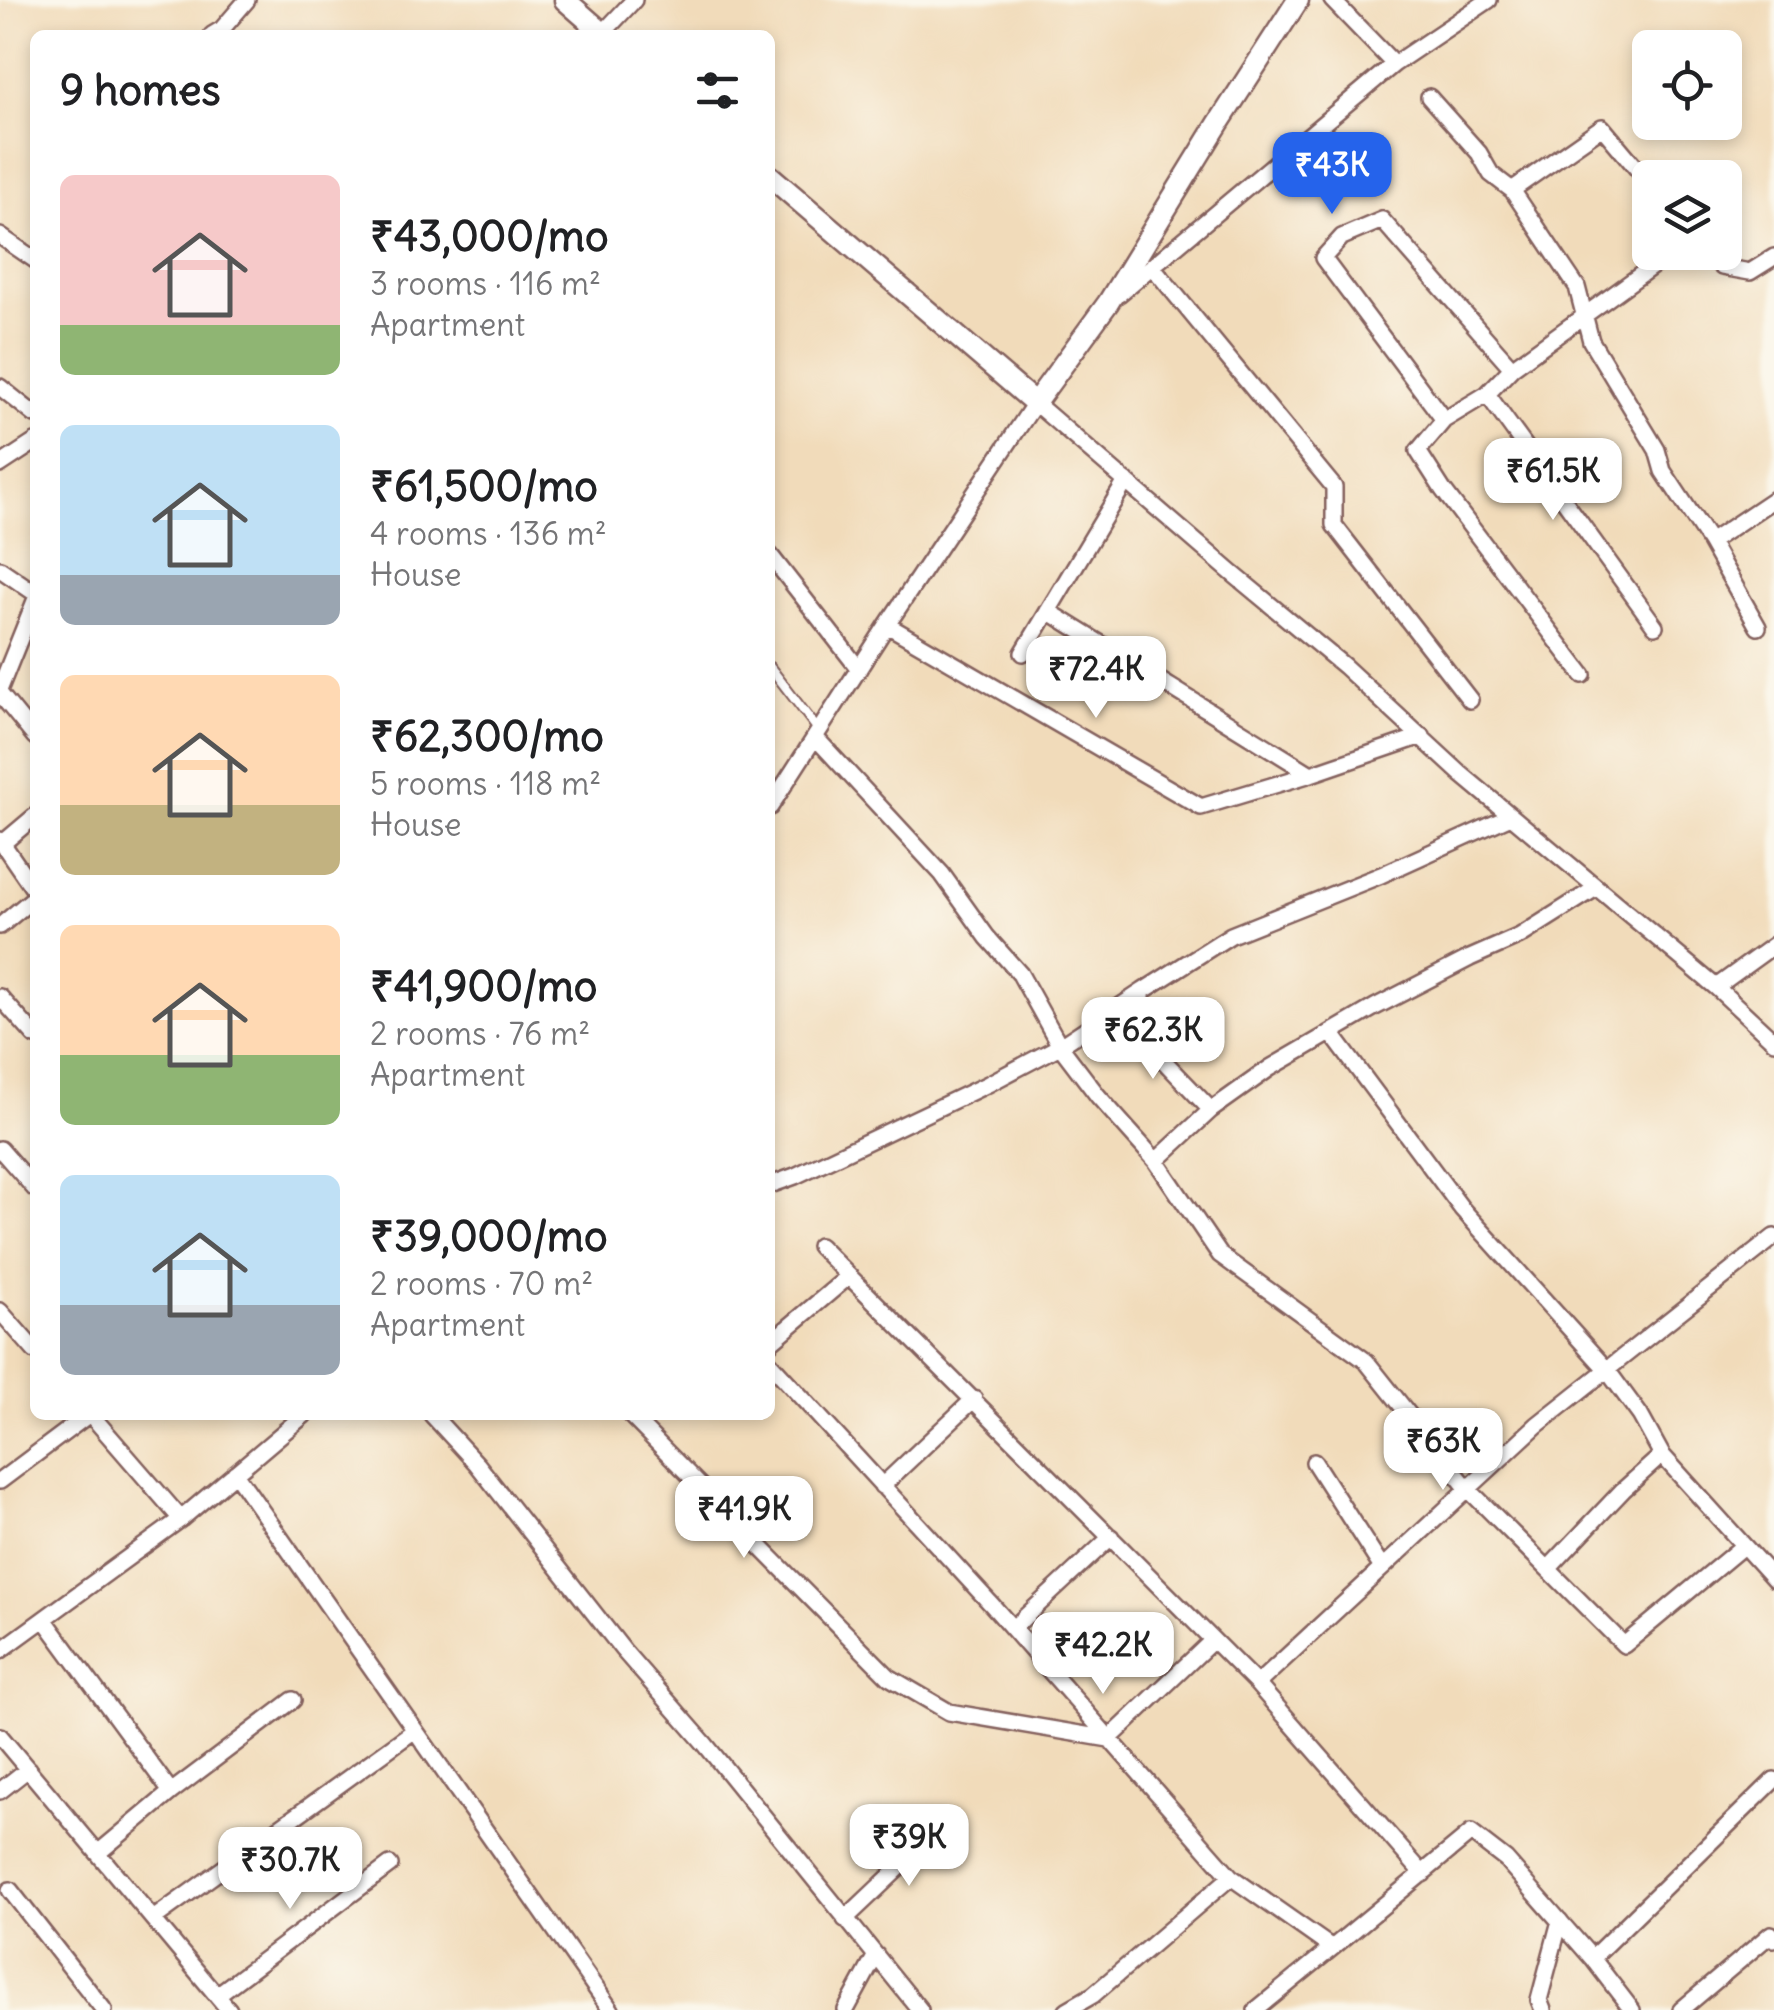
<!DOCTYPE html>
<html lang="en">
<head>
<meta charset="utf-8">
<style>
  :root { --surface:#fff; --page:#f2f2f2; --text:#202124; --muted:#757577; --accent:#2563eb }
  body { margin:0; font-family:Delius,sans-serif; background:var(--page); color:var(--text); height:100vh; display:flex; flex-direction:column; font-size:38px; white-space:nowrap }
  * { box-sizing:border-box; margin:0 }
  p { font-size:32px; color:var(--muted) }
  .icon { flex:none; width:55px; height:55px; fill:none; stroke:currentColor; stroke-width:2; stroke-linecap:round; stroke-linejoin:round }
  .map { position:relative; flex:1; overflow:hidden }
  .drawer { position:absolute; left:30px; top:30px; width:745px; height:1390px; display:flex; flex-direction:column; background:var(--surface); border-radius:15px; box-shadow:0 5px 15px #0003 }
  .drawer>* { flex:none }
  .fabs { position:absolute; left:1632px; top:30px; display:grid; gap:20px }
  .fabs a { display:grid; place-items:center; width:110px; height:110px; border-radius:15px; background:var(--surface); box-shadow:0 5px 15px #0003; font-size:50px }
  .price { position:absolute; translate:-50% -85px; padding:0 22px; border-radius:20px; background:#fff; color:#222; font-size:32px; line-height:65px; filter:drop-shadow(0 2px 5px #0008) }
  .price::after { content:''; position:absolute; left:50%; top:60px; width:30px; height:22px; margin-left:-15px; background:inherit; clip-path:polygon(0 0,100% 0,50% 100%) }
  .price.on { background:var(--accent); color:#fff }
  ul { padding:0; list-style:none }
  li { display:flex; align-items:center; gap:30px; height:250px; padding:0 30px }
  li span { display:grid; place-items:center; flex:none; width:280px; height:200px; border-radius:15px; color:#555 }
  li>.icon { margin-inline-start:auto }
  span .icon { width:120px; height:120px; fill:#fffc; stroke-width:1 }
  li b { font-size:42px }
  h2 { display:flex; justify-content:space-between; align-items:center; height:120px; padding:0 30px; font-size:42px }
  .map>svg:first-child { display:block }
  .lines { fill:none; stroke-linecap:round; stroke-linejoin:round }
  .service-casing { stroke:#84615d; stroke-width:12 }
  .minor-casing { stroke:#84615d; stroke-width:20 }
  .tertiary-casing { stroke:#84615d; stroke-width:25 }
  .service { stroke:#fff; stroke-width:8 }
  .minor { stroke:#fff; stroke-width:15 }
  .tertiary { stroke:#fff; stroke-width:20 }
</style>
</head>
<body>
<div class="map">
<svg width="1774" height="2010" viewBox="0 0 1774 2010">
  <rect width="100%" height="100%" fill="#fbf7ec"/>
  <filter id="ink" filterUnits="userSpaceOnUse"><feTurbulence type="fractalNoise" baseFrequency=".01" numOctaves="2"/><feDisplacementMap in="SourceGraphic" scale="20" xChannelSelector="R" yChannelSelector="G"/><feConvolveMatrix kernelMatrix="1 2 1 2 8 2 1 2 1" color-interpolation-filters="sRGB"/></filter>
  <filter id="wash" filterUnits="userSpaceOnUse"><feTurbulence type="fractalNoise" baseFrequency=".0048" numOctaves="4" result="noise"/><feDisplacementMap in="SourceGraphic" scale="40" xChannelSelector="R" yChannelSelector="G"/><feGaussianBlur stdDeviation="2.25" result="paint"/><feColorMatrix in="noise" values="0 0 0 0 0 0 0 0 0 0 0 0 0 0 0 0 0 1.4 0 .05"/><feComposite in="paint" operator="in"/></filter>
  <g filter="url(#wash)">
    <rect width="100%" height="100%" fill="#f1dbba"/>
  </g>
  <g filter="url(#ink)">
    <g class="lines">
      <defs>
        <path id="service" d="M770,667L819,731"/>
        <path id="minor" d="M1332,0L1394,64
          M603,33L634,0
          M212,35L222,29L247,0
          M1429,97L1479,153L1491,174L1512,190L1577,287L1591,341L1657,450L1663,471L1710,542L1758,627
          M1512,190L1602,127L1650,184
          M0,236L35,260
          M1706,252L1722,267L1750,272L1774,257
          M1152,266L1334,487V525L1470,700
          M1119,294L1394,64L1489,0
          M0,387L35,415
          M1487,394L1655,626
          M1444,420L1323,258L1342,237L1382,220L1512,368
          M0,465L35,442
          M1710,542L1774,499
          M770,555L859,669
          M0,569L35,593
          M1048,611L1311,774L1422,736
          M887,625L1201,807L1311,774
          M1023,653L1126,481
          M1583,675L1443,490L1418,451L1444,420L1487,394L1512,368L1672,252
          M0,688L35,601
          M0,694L35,737
          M815,737L942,874L987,937L1020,974L1060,1046L1143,991
          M770,807L887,625L1035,403L1232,573L1344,666L1461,774L1716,987L1774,1041
          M0,840L35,891
          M3,843L35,816
          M0,926L35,897
          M1716,987L1774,945
          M0,997L35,1036
          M1331,1033L1462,1209L1607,1370L1640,1415L1662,1455
          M1211,1110L1270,1068L1375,1007L1470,958L1520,936L1596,888
          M0,1149L35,1189
          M1156,1161L1220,1255L1366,1361L1468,1489L1548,1569L1623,1490L1662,1455L1774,1579
          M770,1185L795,1176L988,1084L1060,1046L1098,1096L1156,1161L1211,1110L1135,1031L1143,991L1231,935L1381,875L1511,816
          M819,1246L1257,1684
          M0,1311L35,1351
          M770,1343L849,1276
          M770,1363L992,1605L1231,1877L1093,1995L1067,2010
          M91,1415L181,1519
          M432,1415L477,1464L623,1650L705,1744L920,2010
          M630,1415L889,1677L949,1712L1109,1739L1213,1640
          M1314,1462L1382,1568
          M235,1473L611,2010
          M0,1481L88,1415
          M882,1486L974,1399
          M1548,1569L1624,1645L1743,1546
          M44,1619L171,1792L293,1700
          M1013,1628L1111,1537
          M0,1651L181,1519L304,1415
          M0,1736L229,2010
          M0,1791L28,1769
          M98,1853L171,1792
          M1423,1874L1257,1684L1537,1425L1774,1237
          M1231,1877L1332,1948L1471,1833L1506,1860L1592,1958L1632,2010
          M10,1890L104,2010
          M153,1919L415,1730
          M845,1919L942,1827
          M1592,1958L1774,1780
          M217,1995L390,1865
          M846,2010L876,1955
          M1256,2010L1332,1948
          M1543,2010L1539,2000L1560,1921
          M1681,2010L1771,1934L1774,1939"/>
        <path id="tertiary" d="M565,0L605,35
          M770,176L1035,403L1108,303L1218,124L1298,0"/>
      </defs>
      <use href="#service" class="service-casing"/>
      <use href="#minor" class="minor-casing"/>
      <use href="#tertiary" class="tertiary-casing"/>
      <use href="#service" class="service"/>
      <use href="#minor" class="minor"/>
      <use href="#tertiary" class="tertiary"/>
    </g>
  </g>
</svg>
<div class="fabs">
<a><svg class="icon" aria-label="locate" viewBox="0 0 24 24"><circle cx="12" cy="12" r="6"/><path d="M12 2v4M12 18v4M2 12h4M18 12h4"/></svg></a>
<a><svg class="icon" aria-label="layers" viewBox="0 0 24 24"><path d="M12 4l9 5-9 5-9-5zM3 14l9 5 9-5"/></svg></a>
</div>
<b class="price on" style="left:1332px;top:217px">₹43K</b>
<b class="price" style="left:1553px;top:523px">₹61.5K</b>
<b class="price" style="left:1096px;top:721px">₹72.4K</b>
<b class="price" style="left:1153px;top:1082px">₹62.3K</b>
<b class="price" style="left:1443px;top:1493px">₹63K</b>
<b class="price" style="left:744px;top:1561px">₹41.9K</b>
<b class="price" style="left:1103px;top:1697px">₹42.2K</b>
<b class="price" style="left:909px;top:1889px">₹39K</b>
<b class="price" style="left:290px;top:1912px">₹30.7K</b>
<section class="drawer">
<h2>9 homes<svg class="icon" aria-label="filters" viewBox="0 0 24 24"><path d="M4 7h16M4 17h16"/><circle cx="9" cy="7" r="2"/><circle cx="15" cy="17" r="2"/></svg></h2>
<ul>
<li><span style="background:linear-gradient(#f6c9c9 75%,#8fb573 0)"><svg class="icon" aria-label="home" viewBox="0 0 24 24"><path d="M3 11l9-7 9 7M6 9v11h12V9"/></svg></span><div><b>₹43,000/mo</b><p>3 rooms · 116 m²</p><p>Apartment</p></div></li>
<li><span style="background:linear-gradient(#bfe0f5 75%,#9aa5b1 0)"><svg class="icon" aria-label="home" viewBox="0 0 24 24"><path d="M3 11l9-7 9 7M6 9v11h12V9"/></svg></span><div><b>₹61,500/mo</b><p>4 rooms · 136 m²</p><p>House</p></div></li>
<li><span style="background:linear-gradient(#ffd9b3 65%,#c2b280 0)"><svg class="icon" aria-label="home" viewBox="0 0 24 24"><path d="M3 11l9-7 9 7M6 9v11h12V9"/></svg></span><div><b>₹62,300/mo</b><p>5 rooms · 118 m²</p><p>House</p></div></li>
<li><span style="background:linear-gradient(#ffd9b3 65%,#8fb573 0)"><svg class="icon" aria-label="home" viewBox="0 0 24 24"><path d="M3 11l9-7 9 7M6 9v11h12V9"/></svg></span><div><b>₹41,900/mo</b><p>2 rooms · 76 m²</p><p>Apartment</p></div></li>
<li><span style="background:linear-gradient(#bfe0f5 65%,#9aa5b1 0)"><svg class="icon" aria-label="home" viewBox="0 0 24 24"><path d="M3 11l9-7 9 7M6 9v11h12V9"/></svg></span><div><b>₹39,000/mo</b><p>2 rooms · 70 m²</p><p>Apartment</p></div></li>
</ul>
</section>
</div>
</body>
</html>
